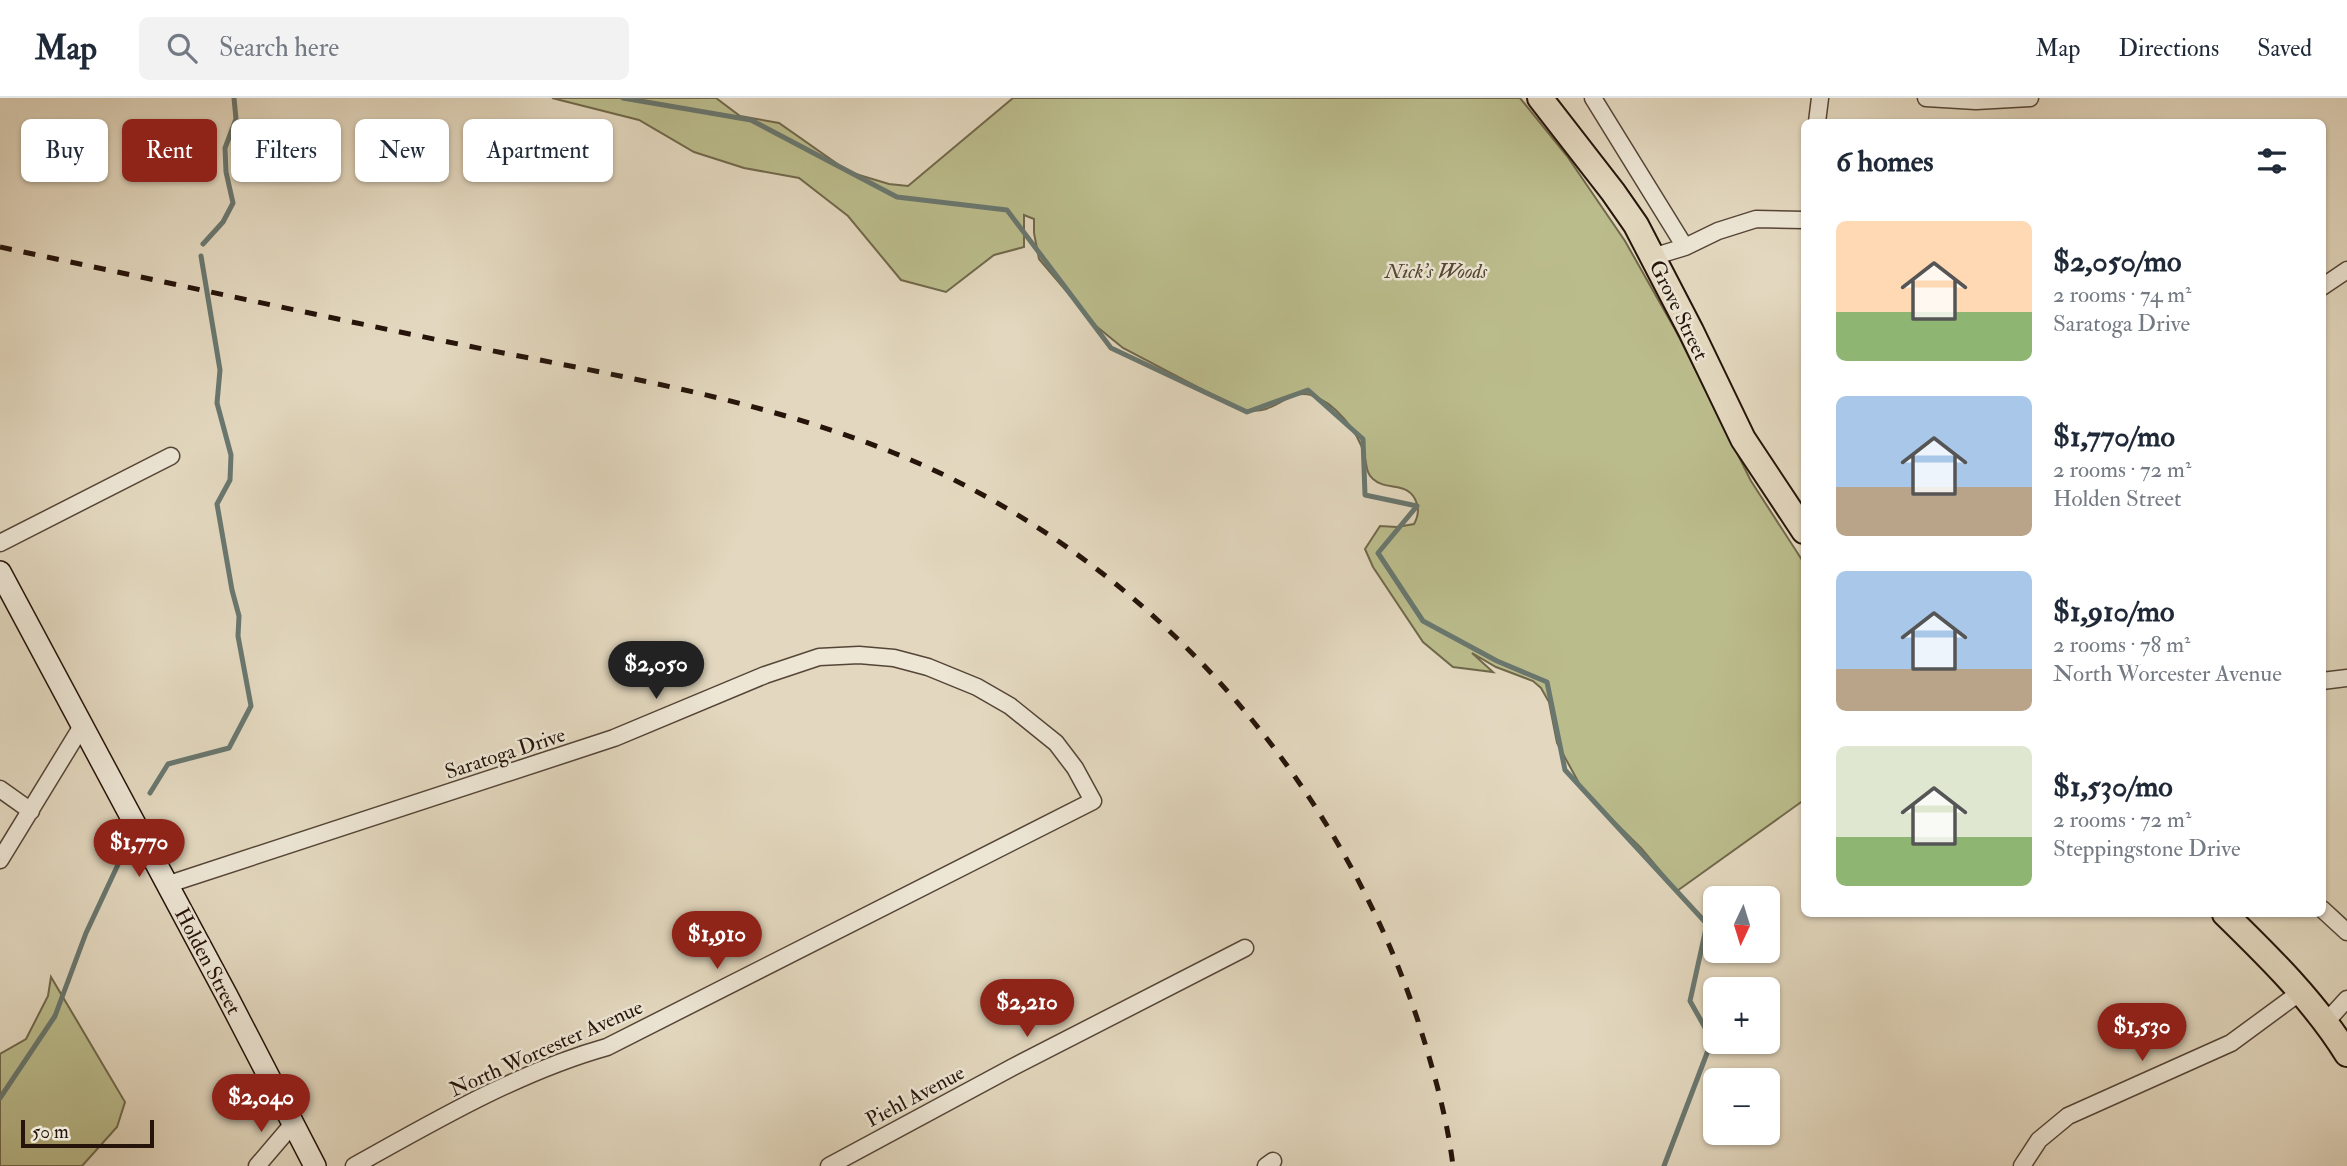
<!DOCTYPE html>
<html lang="en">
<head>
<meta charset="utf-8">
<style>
  :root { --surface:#fff; --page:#f2f2f3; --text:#1f2937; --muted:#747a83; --line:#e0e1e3; --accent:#8f2418 }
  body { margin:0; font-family:"IM FELL Double Pica",serif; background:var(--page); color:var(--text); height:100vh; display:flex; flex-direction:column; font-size:26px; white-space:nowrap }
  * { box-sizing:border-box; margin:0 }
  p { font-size:23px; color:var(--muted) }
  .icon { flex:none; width:38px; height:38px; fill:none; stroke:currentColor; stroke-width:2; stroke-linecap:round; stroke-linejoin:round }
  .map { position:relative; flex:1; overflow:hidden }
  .drawer { position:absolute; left:1801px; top:21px; width:525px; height:798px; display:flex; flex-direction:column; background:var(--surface); border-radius:10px; box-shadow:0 2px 5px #0004 }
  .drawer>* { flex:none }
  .hud { position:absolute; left:21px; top:21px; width:665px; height:63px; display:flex; gap:14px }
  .needle { width:46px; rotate:184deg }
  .controls { position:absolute; left:1703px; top:788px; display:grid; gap:14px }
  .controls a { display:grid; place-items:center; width:77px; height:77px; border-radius:10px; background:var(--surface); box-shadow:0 2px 5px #0004; font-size:35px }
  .scale { position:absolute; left:21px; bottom:18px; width:133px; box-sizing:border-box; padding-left:7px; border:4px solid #26140a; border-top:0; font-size:19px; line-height:24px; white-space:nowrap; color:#26140a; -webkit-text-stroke:5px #ede6d5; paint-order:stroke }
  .price { position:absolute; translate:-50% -60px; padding:0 16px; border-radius:24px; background:var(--accent); color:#fff; font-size:23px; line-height:46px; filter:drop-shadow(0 2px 4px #0008) }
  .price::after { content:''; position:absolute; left:50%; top:42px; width:21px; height:16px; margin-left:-10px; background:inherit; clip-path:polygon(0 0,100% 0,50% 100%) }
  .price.current { background:#222; color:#fff }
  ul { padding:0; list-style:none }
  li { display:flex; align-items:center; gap:21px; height:175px; padding:0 35px }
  li span { display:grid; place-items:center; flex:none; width:196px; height:140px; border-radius:10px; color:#555 }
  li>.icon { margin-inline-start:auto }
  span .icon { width:84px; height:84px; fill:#fffc; stroke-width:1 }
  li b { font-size:30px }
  h2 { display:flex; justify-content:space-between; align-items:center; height:84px; padding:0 35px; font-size:30px }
  .pill { padding:0 24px; border-radius:10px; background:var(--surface); box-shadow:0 2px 5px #0004; font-size:24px; line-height:63px }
  .pill.current { background:var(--accent); color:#fff }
  header { display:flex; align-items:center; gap:42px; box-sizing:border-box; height:98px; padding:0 35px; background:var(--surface); border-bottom:2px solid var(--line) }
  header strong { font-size:33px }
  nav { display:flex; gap:38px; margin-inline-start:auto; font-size:24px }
  .search { width:490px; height:63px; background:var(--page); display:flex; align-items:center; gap:18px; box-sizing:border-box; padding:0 24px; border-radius:10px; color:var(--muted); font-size:26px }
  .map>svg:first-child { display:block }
  .green { fill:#bbbc8c; stroke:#70684b; stroke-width:2 }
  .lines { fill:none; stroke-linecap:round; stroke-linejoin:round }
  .stream { stroke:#69776f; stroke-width:5 }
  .street-casing { stroke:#554537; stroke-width:19 }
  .secondary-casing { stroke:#26140a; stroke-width:24 }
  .primary-casing { stroke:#26140a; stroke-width:28 }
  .street { stroke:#ede6d5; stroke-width:16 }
  .secondary { stroke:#ede6d5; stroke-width:21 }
  .primary { stroke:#e3d8bf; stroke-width:24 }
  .rail { stroke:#26140a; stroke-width:5; stroke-dasharray:12 12; stroke-linecap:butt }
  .labels { text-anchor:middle; stroke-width:5; stroke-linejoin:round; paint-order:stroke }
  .park-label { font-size:21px; font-style:italic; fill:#534631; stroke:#ede6d5 }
  .street-label { font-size:21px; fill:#26140a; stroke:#ede6d5 }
</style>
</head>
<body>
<header>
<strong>Map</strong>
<div class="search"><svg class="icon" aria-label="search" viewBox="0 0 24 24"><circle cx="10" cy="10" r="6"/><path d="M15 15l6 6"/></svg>Search here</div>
<nav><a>Map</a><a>Directions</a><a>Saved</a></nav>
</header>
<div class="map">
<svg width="2347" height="1068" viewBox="0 0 2347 1068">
  <rect width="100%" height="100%" fill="#e3d8bf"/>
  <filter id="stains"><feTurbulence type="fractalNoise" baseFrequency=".00286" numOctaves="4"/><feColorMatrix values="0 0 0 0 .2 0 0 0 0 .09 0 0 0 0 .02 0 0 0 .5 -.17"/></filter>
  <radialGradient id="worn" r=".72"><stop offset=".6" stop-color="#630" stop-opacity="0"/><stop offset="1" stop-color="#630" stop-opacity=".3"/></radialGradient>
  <path class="green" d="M552,0H716L740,18L779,25L849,74L889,86L908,88L1013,0H1520L1567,58L1625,143L1677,235L1751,383L1804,465V702L1677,793L1641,750L1593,703L1580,687L1557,645L1549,604L1541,590L1533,583L1496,569L1472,555L1493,574L1453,569L1423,544L1373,469L1365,451L1380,428L1397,429L1414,426C1418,419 1419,413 1417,406C1410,382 1387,394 1373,381C1365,374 1367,365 1364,356C1358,333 1334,304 1311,297C1294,292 1281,306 1266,311C1257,314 1249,313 1239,311L1123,250L1096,228L1039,161L1034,135V121L1024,117V149L994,157L946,194L901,182L848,118L799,80L744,70L694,54L639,22Z
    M51,879L125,1004L117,1029L82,1068H0V956L26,941L48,898Z"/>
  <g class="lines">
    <path class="stream" d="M623,0L751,22L897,99L1007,112L1111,250L1247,314L1308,292L1363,341L1365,397L1417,408L1378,455L1423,523L1497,563L1547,584L1565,672L1707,826L1690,903L1712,942L1664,1068
      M203,146L223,124L233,105L226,74L225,50L236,21L234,0
      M150,695L168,666L229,650L251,608L238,538L239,518L232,492L217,406L230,382L231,357L217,305L220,272L201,158
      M0,1000L55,918L86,835L122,758"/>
    <defs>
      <path id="street" d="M1593,0L1685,149
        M1926,0L1976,3L2030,0
        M1817,24L1820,0
        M1652,159L1685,149L1718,133L1756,121L1804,122
        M2322,189L2347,172
        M0,445L171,358
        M2322,583L2347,580
        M0,691L31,713
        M0,762L82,628
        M166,787L614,640L765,577L819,559L859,557L894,560L928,569L977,589L1010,608L1056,645L1075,670L1093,703L607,949C518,974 435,1023 354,1068
        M2322,811L2347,834
        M2325,925L2347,901
        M257,1068L292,1027
        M829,1068L1013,969L1245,850
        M1266,1068L1273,1063
        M2022,1068L2039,1042L2068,1018L2231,945L2299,895"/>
      <path id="secondary" d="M0,474L227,898L315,1068"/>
      <path id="primary" d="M1540,0L1613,94L1636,127L1691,233L1743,341L1804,433
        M2225,816C2268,858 2315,904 2347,956"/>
    </defs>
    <use href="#street" class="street-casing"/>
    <use href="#secondary" class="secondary-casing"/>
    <use href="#primary" class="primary-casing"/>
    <use href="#street" class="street"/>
    <use href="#secondary" class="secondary"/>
    <use href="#primary" class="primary"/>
    <path class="rail" d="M0,149C156,182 311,216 468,248C609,276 760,301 894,355C1141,454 1335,672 1418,923C1433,970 1447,1019 1453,1068"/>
  </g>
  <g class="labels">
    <g class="park-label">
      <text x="1436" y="180">Nick's Woods</text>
    </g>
    <g class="street-label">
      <text transform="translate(1679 212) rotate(64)" y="7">Grove Street</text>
      <text transform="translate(505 655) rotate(-18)" y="7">Saratoga Drive</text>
      <text transform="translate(208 863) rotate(62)" y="7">Holden Street</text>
      <text transform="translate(546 950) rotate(-24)" y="7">North Worcester Avenue</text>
      <text transform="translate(915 998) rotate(-28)" y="7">Piehl Avenue</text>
    </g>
  </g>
  <rect width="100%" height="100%" filter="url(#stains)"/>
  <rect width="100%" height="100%" fill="url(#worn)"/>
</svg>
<div class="controls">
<a><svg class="needle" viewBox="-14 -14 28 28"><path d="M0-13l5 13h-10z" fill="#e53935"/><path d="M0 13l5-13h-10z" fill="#747a83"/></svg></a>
<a>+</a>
<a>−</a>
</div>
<div class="scale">50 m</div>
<b class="price current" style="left:656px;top:603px">$2,050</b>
<b class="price" style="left:139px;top:781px">$1,770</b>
<b class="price" style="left:717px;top:873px">$1,910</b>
<b class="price" style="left:1027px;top:941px">$2,210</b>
<b class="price" style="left:2142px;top:965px">$1,530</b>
<b class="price" style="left:261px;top:1036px">$2,040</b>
<div class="hud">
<a class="pill">Buy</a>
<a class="pill current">Rent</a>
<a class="pill">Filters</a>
<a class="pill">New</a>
<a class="pill">Apartment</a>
</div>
<section class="drawer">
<h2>6 homes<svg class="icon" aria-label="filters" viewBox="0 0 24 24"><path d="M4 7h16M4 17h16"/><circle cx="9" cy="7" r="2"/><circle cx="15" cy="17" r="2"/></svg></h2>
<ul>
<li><span style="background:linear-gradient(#ffd9b3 65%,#8fb573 0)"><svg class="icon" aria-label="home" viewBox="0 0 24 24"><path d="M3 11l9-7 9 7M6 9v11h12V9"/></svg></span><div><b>$2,050/mo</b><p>2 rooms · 74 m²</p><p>Saratoga Drive</p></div></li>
<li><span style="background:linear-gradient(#a9c7e8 65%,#b9a48a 0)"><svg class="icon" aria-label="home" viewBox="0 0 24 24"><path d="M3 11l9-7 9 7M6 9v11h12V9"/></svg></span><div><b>$1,770/mo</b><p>2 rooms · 72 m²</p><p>Holden Street</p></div></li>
<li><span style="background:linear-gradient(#a9c7e8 70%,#b9a48a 0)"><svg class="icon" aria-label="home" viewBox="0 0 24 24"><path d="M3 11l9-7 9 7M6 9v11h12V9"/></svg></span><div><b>$1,910/mo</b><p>2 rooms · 78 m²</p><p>North Worcester Avenue</p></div></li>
<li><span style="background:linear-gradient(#dfe7d0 65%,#8fb573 0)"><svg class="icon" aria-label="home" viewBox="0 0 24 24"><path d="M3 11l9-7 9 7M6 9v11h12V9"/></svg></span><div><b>$1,530/mo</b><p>2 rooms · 72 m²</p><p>Steppingstone Drive</p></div></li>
</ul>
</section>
</div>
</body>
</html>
